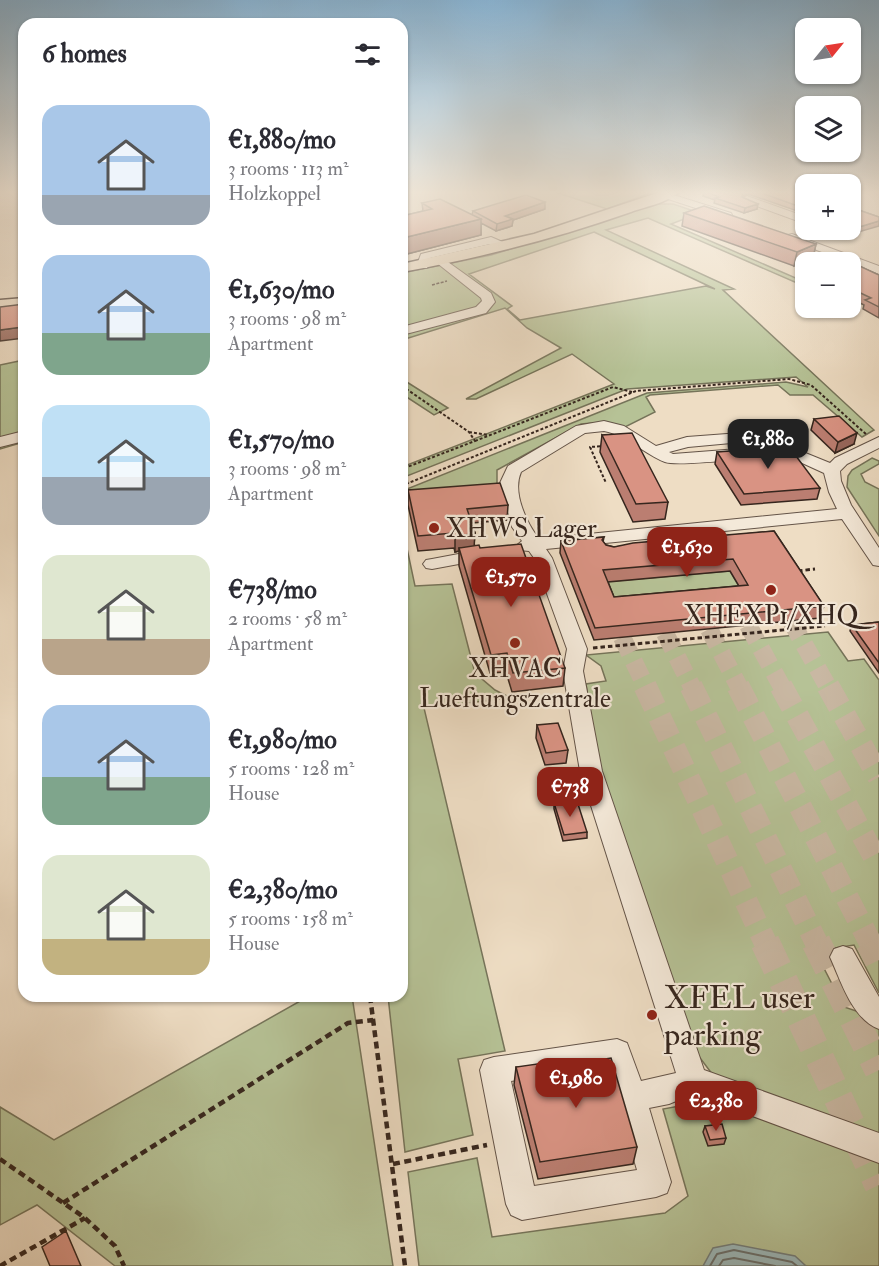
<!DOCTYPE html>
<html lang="en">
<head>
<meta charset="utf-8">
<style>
  :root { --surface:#fff; --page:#f2f2f3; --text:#2b2b33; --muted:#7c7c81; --accent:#8f2418 }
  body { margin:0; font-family:"IM FELL Double Pica",serif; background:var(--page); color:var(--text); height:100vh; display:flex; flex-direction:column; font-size:22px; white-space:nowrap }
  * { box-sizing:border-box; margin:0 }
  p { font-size:20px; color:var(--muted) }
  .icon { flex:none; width:33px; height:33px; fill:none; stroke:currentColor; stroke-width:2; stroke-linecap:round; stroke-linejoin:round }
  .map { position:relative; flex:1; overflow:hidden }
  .drawer { position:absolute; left:18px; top:18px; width:390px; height:984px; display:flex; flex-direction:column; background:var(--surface); border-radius:18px; box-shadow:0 2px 4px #0004 }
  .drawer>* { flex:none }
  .needle { width:39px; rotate:60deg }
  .controls { position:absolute; left:795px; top:18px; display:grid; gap:12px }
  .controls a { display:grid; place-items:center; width:66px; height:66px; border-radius:12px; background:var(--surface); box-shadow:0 2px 4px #0004; font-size:30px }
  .price { position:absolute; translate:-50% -51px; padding:0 14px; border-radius:12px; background:var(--accent); color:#fff; font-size:20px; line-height:39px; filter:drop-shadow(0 2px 3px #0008) }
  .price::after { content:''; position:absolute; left:50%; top:36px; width:18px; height:14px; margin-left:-9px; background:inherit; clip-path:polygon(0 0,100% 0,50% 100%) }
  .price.current { background:#222; color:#fff }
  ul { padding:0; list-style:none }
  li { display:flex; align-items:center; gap:18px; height:150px; padding:0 24px }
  li span { display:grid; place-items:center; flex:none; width:168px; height:120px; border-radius:18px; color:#555 }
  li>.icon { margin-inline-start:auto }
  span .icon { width:72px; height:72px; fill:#fffc; stroke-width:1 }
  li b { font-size:26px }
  h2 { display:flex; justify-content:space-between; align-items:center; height:72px; padding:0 24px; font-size:26px }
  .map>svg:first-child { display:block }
  .green { fill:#b6c296; stroke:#76745a; stroke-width:1.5; fill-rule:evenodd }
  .water { fill:#9cbabd; stroke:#737f7d; stroke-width:1.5 }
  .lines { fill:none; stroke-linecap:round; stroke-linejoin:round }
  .shore { stroke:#69706e; stroke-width:2 }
  .minor-tunnel-far2 { stroke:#c9b8a3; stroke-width:18; stroke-dasharray:18 9; stroke-linecap:butt }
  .minor-tunnel-far1 { stroke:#c9b8a3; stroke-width:23; stroke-dasharray:23 11; stroke-linecap:butt }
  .minor-tunnel { stroke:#c9b8a3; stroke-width:29; stroke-dasharray:29 14; stroke-linecap:butt }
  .minor-casing { stroke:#645448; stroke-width:2 }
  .major-casing { stroke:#36261e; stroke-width:3 }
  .path-far3 { stroke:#36261e; stroke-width:1.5; stroke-dasharray:3 1.5; stroke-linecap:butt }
  .path-far2 { stroke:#36261e; stroke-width:2; stroke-dasharray:3 2; stroke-linecap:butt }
  .path-far1 { stroke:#36261e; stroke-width:3; stroke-dasharray:4.5 3; stroke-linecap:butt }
  .path { stroke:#36261e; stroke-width:4.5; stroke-dasharray:7 4.5; stroke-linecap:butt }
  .minor { fill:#f4e9d9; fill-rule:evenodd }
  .major { fill:#eeddc4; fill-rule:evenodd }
  .wall { fill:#bb7e71; stroke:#36261e; stroke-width:1.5; fill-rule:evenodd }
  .shaded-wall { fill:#98675c; stroke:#36261e; stroke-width:1.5 }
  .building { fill:#d99383; stroke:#36261e; stroke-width:1.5; fill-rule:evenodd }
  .poi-dot { fill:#8f2418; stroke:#f4e9d9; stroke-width:2 }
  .labels { text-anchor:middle; stroke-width:4.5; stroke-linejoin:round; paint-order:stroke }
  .poi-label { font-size:26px; fill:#36261e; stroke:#f4e9d9 }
  .near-poi-label { font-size:32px; fill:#36261e; stroke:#f4e9d9; text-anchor:start }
</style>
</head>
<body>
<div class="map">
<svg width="879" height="1266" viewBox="0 0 879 1266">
  <rect width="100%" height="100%" fill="#eeddc4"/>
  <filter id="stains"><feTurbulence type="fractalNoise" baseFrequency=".00333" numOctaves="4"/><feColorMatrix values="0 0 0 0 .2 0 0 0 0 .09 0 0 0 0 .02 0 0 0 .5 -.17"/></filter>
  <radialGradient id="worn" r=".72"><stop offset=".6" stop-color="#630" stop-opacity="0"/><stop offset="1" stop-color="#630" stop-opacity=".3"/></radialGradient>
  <path class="green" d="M555,192H653L607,209Z
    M656,204H673L700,213L671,224L805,282L797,283L648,218L606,230L734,289L723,290L874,430L862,437L813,395H790L778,385L650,395L646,397L655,412L623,428L604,422L581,424L497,470V488L462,494L402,500V491L647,393L786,382L808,387L796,377L627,389L402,478V467L614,384L572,354L476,399H466L561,348L527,328L505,308L402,340V273L491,255ZM594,232L715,289L706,286L520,320L507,309L512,306L469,274Z
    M24,360V442L0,449V365Z
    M402,379L448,408L434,415L402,394Z
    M872,458L879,461V464L861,474L865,482L879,489V536L847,487L848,476L852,470Z
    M402,525L415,586L452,584L475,673L495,690L511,698L424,708L505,1051L458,1059L473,1135L405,1152L388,996H402Z
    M730,571L745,597L613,609L602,582Z
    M828,632L848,661L864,659L879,680V993L854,945L815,951L844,1007L871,1016L879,1025V1139L716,1079L697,1054L600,773L586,684L606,681L601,666L586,655Z
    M309,996H352L393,1266H115L37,1205L0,1225V1107L54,1140Z
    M712,1100L879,1160V1266H419L408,1172L477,1158L492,1237L665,1213L688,1196L663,1109Z"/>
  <path class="water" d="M733,1244L795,1256L806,1266H703L713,1248Z"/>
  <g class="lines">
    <path class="shore" d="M710,1266L717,1254L734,1250L792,1262L797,1266
      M719,1266L723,1260L734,1258L775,1266"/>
    <path class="minor-tunnel-far2" d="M791,621L828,687
      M748,625L782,687
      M709,629L739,687
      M665,633L692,687
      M622,637L646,687"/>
    <path class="minor-tunnel-far1" d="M645,686L766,944
      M691,686L817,944
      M738,686L871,944
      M781,686L879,865
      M828,686L879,777"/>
    <path class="minor-tunnel" d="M765,942L879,1185
      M816,942L879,1070
      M870,942L879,960"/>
    <defs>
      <path id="minor" d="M664,192L731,213L732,215L727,218L723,217L662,197L661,195Z
        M747,196L806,217V224L743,201L742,199Z
        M825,230H841L854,235L848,238Z
        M792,234L879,266V274L788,239V235Z
        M491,237L512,246L506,249L490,244L430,258L427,268H419L417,265L421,254Z
        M441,257L491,293L495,302L486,313L402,335V327L476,307L482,301L481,298L437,263V259Z
        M604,421L624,426L656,446L687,437L780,430L788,435L785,438L688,447L669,452L673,454L776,446L798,450L830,463L835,458L879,437V448L847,464L840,471L841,481L851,505L879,548V566L873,565L842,519L546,549L552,558L587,649L583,671L602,771L704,1070L879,1133V1163L693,1094L669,1104L649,1108L671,1182L667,1193L656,1197L522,1220L511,1215L506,1204L480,1070L484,1060L494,1057L617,1039L627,1043L641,1081L676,1073L580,771L563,671L567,649L534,558L529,551L519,550L516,546L522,541L512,527L500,483L508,466L576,426ZM604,431C627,435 644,454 665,462C679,467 756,457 776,456L789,457L824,473L829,492L837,509L539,539C526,522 512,492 521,472L585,433ZM607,1067L637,1170L534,1186L511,1081Z
        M24,431V441L0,447V437Z
        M485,549L491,550L494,554L491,558L432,569L426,568L423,564L426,560L432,559Z
        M843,946L852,949L879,997V1029C852,1019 841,981 830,957L834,949Z"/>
      <path id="major" d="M660,192H679C667,203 644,207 628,213C554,239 479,258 402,272V264L534,234Z
        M24,298V308L0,310V300Z"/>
    </defs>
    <use href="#minor" class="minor-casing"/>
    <use href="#major" class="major-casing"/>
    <path class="path-far3" d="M432,285L447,281"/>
    <path class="path-far2" d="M402,386L469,432L475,441L402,469
      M469,432L488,435
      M475,441L613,387L632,392
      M605,446L590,447L606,483
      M406,484L636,391L789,379L811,385L867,435"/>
    <path class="path-far1" d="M402,485L409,482
      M798,571L815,569
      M593,648L825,626"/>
    <path class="path" d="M370,996L405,1266
      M0,1159L85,1218L115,1246L124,1266
      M393,1164L487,1145
      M63,1203L348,1023L373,1020
      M0,1266L85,1218"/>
    <use href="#minor" class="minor"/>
    <use href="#major" class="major"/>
  </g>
  <path class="wall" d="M704,192H798L806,195V214L748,194L742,197L757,209L744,213L714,203L715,200L703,196Z
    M422,203L472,215L473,211L545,209L513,220L512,226L496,231L481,223V235L407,254L402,251V216L423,211Z
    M850,207L879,217L855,233L846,230H850Z
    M684,213L816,244L813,258L794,266L682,226Z
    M850,262L879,275V318L863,309L864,305L850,298Z
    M814,419L854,444L835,453L811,430Z
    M602,435L668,502L665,519L633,522L600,452Z
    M717,452L820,488L817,499L741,505L715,464Z
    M408,490L508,505L507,520L472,523L475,533L474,545L480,548L565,668L563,686L512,692L506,672L490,673L459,566V551L455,552L454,548L418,551L408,505Z
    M774,531L824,606L820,618L594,640L560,553L561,541L604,537L603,542L606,545L614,547ZM730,571L739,586L614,597L608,582Z
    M879,622V673L850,631L852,625Z
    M537,725L568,750L566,763L545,765L536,738Z
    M554,803L587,832V838L563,841L554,809Z
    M516,1067L544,1068L637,1147L633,1164L538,1179L514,1085Z
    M705,1126L726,1138L724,1144L708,1146L703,1132Z"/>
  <path class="shaded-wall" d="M742,192H748V194L741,197Z
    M545,202V209L513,220L512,226L496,231L497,224L505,216Z
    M758,204L757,209L744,213L745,208Z
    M481,219V235L407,254V237Z
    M879,221V226L855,233L856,228Z
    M816,244L813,258L794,266L797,252Z
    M22,327L24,332V339V338L0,341V330Z
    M857,433L854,444L835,453L838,442Z
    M475,533L474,548H459V551L455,552V537Z"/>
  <path class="building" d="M707,192H742V197L758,204L745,208L715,198L719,197Z
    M759,192H798L806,195V209Z
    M526,195L545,202L505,216L513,219L497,224L473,211Z
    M440,199L481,219L407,237L402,234V216L432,209L422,203Z
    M704,206L816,244L797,252L684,213Z
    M850,207L879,217V221L856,228L850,226Z
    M847,262H851L879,275V307L865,300L871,298L850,288V262Z
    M24,304V332L22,333V327L0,330V307Z
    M839,416L857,433L838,442L814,419Z
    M632,433L668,502L636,504L602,435Z
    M782,447L790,448L820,488L744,494L717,452Z
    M500,483L508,505L467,509L475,533L455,537L454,533L418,536L408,490Z
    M774,531L824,606L595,628L561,541L604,537L602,540L606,545L614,547L633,543ZM733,559L748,585L614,597L603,570Z
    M521,544L565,668L513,673L507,653L491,655L459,548L479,545L480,548Z
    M879,622V663L852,625Z
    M558,723L568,750L546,753L537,725Z
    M577,801L587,832L564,835L554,803Z
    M611,1058L637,1147L540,1162L516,1067L544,1063V1068Z
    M722,1124L726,1138L710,1140L705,1126Z
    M66,1231L81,1266H50L42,1247Z"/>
  <linearGradient id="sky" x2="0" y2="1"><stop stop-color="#89b6d7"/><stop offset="0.52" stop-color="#f7f0e4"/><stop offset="1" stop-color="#f7f0e4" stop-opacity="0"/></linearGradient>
  <rect width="879" height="370" fill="url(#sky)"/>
  <g class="poi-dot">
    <circle cx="434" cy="528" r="6"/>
    <circle cx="771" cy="590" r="6"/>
    <circle cx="515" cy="643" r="6"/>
    <circle cx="652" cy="1015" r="6"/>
  </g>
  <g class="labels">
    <g class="poi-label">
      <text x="446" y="537" text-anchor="start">XHWS Lager</text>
      <text x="771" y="624">XHEXP1/XHQ</text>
      <text x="515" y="677">XHVAC<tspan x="515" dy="30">Lueftungszentrale</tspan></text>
    </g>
    <g class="near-poi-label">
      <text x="664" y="1008">XFEL user<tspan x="664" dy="37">parking</tspan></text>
    </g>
  </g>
  <rect width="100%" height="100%" filter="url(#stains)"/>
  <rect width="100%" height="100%" fill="url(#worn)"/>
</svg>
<div class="controls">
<a><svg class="needle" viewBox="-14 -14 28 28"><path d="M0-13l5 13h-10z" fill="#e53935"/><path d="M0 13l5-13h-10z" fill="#7c7c81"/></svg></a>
<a><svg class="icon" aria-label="layers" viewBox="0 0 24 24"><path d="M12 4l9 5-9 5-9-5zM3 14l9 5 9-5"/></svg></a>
<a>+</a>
<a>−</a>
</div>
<b class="price current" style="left:768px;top:470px">€1,880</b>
<b class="price" style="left:687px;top:578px">€1,630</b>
<b class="price" style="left:511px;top:608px">€1,570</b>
<b class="price" style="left:570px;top:818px">€738</b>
<b class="price" style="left:576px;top:1109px">€1,980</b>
<b class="price" style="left:716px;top:1132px">€2,380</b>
<section class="drawer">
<h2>6 homes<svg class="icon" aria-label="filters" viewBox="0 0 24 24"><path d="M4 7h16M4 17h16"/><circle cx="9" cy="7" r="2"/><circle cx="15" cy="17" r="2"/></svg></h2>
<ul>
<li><span style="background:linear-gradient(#a9c7e8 75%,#9aa5b1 0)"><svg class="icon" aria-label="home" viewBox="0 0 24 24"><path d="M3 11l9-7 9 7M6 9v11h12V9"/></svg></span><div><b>€1,880/mo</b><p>3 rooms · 113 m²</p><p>Holzkoppel</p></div></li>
<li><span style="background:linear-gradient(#a9c7e8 65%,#7fa58c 0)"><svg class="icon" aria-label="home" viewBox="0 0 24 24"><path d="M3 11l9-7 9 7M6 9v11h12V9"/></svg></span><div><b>€1,630/mo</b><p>3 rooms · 98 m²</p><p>Apartment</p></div></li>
<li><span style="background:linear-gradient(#bfe0f5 60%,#9aa5b1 0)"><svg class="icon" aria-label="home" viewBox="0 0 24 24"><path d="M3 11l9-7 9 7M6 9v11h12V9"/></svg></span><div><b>€1,570/mo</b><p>3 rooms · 98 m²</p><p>Apartment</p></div></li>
<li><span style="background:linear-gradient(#dfe7d0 70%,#b9a48a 0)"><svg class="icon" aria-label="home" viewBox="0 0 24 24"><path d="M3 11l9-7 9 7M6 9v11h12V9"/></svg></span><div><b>€738/mo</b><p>2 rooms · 58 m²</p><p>Apartment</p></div></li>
<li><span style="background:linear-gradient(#a9c7e8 60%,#7fa58c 0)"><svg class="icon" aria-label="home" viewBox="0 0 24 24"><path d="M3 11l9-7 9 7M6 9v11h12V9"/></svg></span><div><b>€1,980/mo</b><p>5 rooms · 128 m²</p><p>House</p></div></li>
<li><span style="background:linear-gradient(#dfe7d0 70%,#c2b280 0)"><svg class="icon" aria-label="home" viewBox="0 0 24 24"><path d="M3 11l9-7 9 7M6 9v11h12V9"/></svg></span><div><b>€2,380/mo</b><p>5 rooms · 158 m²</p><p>House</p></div></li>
</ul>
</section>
</div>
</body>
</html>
